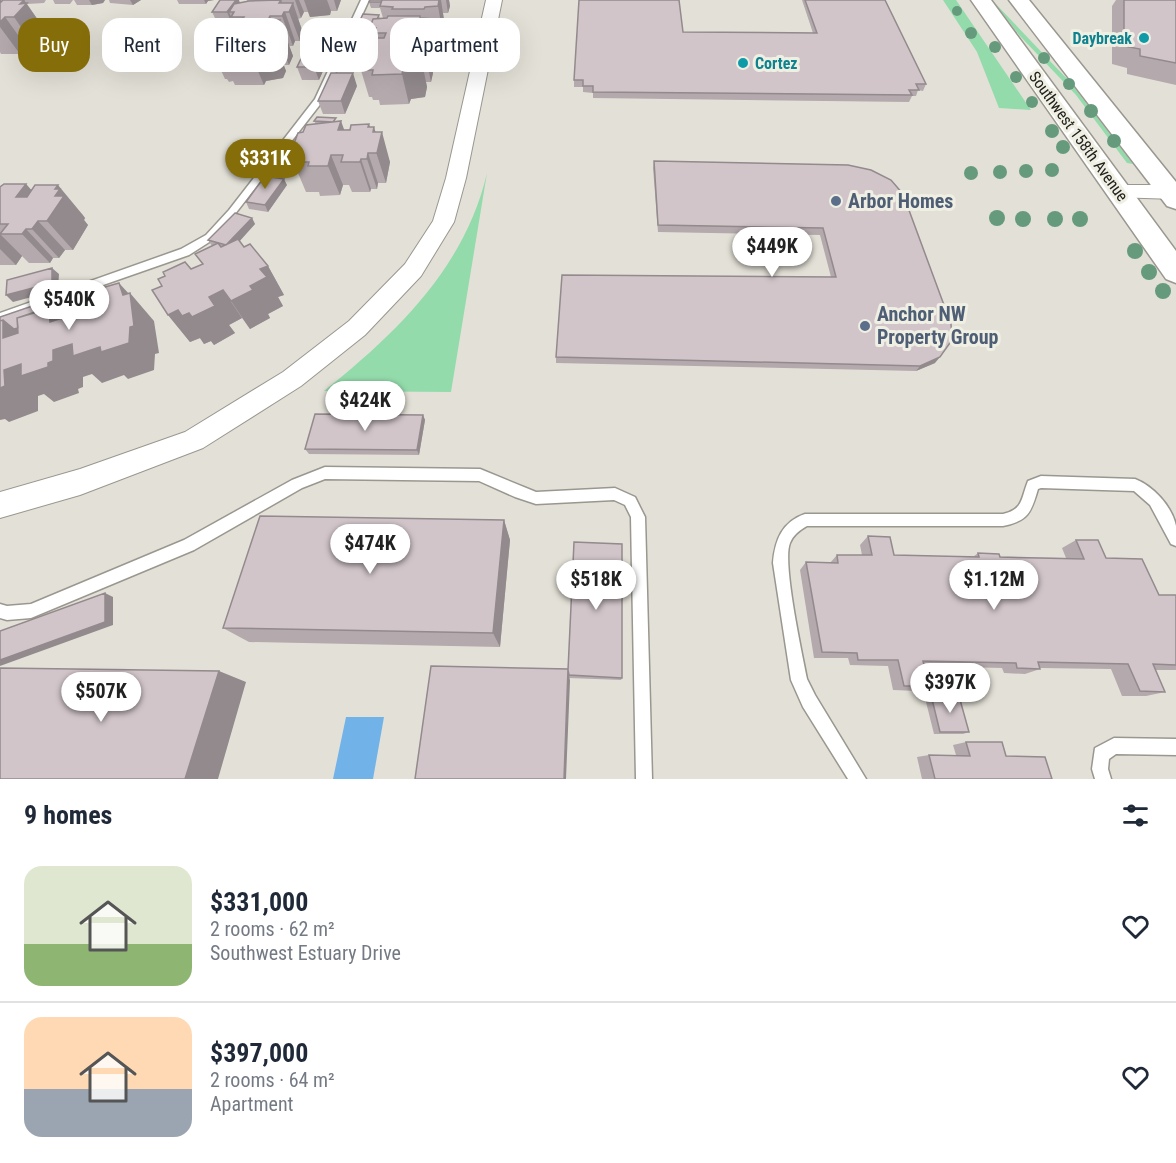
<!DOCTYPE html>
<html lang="en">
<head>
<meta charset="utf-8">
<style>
  :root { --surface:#fff; --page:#f6f6f7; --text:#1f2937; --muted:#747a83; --line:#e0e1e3; --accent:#856d0a }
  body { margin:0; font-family:"Roboto Condensed",sans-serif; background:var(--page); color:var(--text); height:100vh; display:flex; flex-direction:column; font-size:22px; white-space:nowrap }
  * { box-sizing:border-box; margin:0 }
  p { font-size:20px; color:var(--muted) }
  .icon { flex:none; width:33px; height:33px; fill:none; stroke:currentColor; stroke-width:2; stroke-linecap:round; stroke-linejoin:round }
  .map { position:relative; height:779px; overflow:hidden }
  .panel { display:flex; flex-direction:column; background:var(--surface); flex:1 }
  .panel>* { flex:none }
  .hud { position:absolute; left:18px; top:18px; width:600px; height:54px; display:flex; gap:12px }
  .price { position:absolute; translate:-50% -51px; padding:0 14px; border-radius:21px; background:#fff; color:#222; font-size:20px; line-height:39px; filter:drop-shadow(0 2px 3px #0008) }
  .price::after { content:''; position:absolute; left:50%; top:36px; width:18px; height:14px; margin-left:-9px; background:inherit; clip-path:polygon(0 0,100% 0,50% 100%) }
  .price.on { background:var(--accent); color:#fff }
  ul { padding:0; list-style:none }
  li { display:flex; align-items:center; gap:18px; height:150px; padding:0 24px }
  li+li { border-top:2px solid var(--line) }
  li span { display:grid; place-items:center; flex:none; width:168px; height:120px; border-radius:18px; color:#555 }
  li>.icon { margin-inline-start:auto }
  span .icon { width:72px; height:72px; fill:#fffc; stroke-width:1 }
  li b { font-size:26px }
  h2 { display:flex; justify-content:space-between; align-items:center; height:72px; padding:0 24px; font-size:26px }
  .pill { padding:0 21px; border-radius:18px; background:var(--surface); box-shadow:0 6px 24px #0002; font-size:21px; line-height:54px }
  .pill.on { background:var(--accent); color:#fff }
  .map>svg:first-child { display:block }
  .green { fill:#93dbab }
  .water { fill:#71b3e9 }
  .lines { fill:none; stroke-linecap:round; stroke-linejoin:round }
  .service-casing { stroke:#99978e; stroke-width:3 }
  .minor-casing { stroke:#99978e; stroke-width:2 }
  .secondary-casing { stroke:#99978e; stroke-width:3 }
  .service { fill:#fff; fill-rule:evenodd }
  .minor { fill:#fff; fill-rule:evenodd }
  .secondary { fill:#fff; fill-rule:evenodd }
  .tree { fill:#669a7d }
  .wall { fill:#b4a9ad }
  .shaded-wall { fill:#928a8d }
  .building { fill:#d1c5c9; stroke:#928a8d; stroke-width:1.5 }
  .culture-dot { fill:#0f9aa8; stroke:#f0efe4; stroke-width:2 }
  .service-dot { fill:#5c6f8a; stroke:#f0efe4; stroke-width:2 }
  .labels { text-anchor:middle; stroke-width:6; stroke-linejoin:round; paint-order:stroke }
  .far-culture-label { font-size:16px; font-weight:bold; fill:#0d838f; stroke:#f0efe4; text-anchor:end }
  .far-street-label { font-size:16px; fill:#22211d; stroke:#f0efe4 }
  .service-label { font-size:20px; font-weight:bold; fill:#4e5e75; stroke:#f0efe4; text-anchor:start }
</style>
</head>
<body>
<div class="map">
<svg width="1176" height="779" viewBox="0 0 1176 779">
  <rect width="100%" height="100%" fill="#e3e1d7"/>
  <path class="green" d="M943,0H956L1031,110L999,108L977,52Z
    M992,0L1070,82L1133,164L1127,163L1076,95L1020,36Z
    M487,173L451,392L324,391C397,333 465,267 487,173Z"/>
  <path class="water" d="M346,717H384L373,779H333Z"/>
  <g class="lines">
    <defs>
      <path id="service" d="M361,0H369L322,102L235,214L214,239L189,255L0,321V313L181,249L206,235L229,210L315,99Z
        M325,467L480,469L536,492L615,488L635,497L645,517L652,779H636L631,517L625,505L614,500L536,504L515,497L479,481L325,479L302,488L194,550L31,618L7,620L0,618V604L7,606L31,604L184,540L292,480Z
        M1041,476L1135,479C1153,486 1172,506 1176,526C1176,532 1176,540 1176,546L1171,544L1150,505L1134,491L1041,488L1038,489C1031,513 1028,521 1003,526H807C800,530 793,535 790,543C782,562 802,653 807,679L815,695L866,779H848L803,707L791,680L773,563C775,540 782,522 805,514H1003C1024,509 1021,498 1028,481Z
        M1114,738L1176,739V755L1116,754L1109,759L1108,769L1111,779H1095L1092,769L1095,748Z"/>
      <path id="minor" d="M486,0H502L466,178L454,222L421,276L365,335L301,386L203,448L80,495L0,518V492L80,469L185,432L283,372L349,321L405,264L433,221L446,178Z
        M1119,185H1176V199L1112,197L1109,192L1112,187Z"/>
      <path id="secondary" d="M971,0H991L1176,251V283L1166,279Z
        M1009,0H1029L1176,182V209L1167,206Z"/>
    </defs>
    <use href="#service" class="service-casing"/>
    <use href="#minor" class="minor-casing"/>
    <use href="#secondary" class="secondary-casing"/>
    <use href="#service" class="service"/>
    <use href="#minor" class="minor"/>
    <use href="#secondary" class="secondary"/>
  </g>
  <g class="tree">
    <circle cx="957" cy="11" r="5"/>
    <circle cx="971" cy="33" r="6"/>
    <circle cx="995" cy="47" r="6"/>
    <circle cx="1044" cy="58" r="6"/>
    <circle cx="1016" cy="77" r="6"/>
    <circle cx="1069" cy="84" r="6"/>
    <circle cx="1032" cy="102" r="6"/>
    <circle cx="1091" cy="111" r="7"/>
    <circle cx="1052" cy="131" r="7"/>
    <circle cx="1114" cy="141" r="7"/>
    <circle cx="1063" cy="147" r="7"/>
    <circle cx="1052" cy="170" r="7"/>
    <circle cx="1026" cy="171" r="7"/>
    <circle cx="1000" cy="172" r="7"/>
    <circle cx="971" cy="173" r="7"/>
    <circle cx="997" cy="218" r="8"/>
    <circle cx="1023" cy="219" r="8"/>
    <circle cx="1055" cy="219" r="8"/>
    <circle cx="1080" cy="219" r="8"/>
    <circle cx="1135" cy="251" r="8"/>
    <circle cx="1149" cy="272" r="8"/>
    <circle cx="1163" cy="291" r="8"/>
  </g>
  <path class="wall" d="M0,0L2,1L3,0H46L44,3L27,4L47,33L34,46H26L20,54H1L0,52Z
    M53,0H73L70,4H55Z
    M74,0H105L103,3L92,5H77Z
    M109,0H141L133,5L110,3Z
    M175,0H214L208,1L206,4H179L177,0Z
    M247,0H341L337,11H331L330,15L310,17L308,12H304L301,18L298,19L303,33L300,41H295L293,46H289L293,56L289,65H284L286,71L283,78L266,81L264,85H235L233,81L229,82L227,79H225L211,49L218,40L215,36L233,21L231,17L230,19L215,18L212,12L247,1Z
    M370,0H449L450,6L448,13H443L445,27L443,35L436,36L439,48L437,57H432L431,62L433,73L431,82H426L427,87L425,97L411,99L409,104L380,105L379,100H373L372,97H369L360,67L364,58L362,53L364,46H353L351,39L379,15L380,19L383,18L380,8H371L369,2Z
    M802,0H885L926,84L923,91L918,90L916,96H912L909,102L593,98V93L583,92V87H574V80L683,32L813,33Z
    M1116,0H1176V85L1127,74V68L1112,64V6Z
    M331,53L319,80H302L297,67Z
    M357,86L345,114H323L318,101Z
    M314,121L337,122L344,130L369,127L376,132L390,162L386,183H378L377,189H371L370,192H352L349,185H343L340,195L320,196L319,192H306L290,154L303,132L316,124Z
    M654,161L848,165L935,363L916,371L556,363V357L831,277L820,235L658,232L653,168Z
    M26,184L31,190L82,214L85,218L84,220L88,225L73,250H65L59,258H53L50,263H29L22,256L16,265H0V187Z
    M287,185L268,212L249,209L246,202Z
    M252,218L255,224L239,241L244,247L268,266L284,295L278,297L283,306L268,314L270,318L250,329L242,318L229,325L235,333L214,345L211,341L204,344L200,338L190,342L168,315L162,286L191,269L202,264L195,254L212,246L208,240Z
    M423,415L425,420L419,455L309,454L305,449Z
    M504,520L510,540L500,647L249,642L223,628Z
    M868,536L894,555L973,557L978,553L1000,557L1066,558L1062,548L1076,540L1106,558L1159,595L1176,596V670H1155L1165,692L1146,696H1122L1111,669L1040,668V669L1025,674L1004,673L1002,668L924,666L929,686L918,691L893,690L888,666L850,665L848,658H814L800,570L806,562L830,563L837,555H862L860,545Z
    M431,666L622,678L621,680L569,678L570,681Z
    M931,695L969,732L963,734H934L925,698Z
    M966,742L1006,756L1052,779H922L917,757L929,755H956L953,745Z"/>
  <path class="shaded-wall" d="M0,0H1L13,17H5L26,46L20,54L0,27Z
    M24,0L47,33L34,46L14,17L20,4Z
    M89,0H105L103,3L92,5Z
    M130,0H141L133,5Z
    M204,0H214L208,1L206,4Z
    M236,0H239L240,3L229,12L231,17L230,19L227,12Z
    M281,0L295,41L293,46L282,16L279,3Z
    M295,0H299L304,12L301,18Z
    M304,0H327L331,11L330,15L310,17Z
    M334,0H341L337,11Z
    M439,0H441L445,27L443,35L438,6Z
    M446,0H449L450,6L448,13Z
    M293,3L303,33L300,41L289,12Z
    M270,16L278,35L277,26L280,20L293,56L289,65L277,36L268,20Z
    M433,19L439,48L437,57L432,27Z
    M426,27L432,57L431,62L433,73L431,82L423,43L424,37L426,48L427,43L425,33Z
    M371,31L373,38L369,46L367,40Z
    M260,36L266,50L274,41L286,71L283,78L266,81L264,85L251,55Z
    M327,40L331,53L319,80L314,67Z
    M411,53L414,68L421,57L427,87L425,97L411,99L409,104L402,74Z
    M353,73L357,86L345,114L341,101Z
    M341,121L352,151L338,130Z
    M369,124L377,152L373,132L374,127L379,143L382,132L390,162L386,183L368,127Z
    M368,153L378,183L377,189L367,159Z
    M331,155L343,185L340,195L328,166Z
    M361,159L371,189L370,192L360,162Z
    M284,179L287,185L268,212L265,205Z
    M26,184L52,213L38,221L65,250L59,258L32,229L16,197Z
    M58,185L82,214L85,218L84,220L88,225L73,250L47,221L55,196V189Z
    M252,218L255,224L230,252L226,245Z
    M26,229L53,258L50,263L22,234Z
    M0,234L22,256L16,265L0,249Z
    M268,266L284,295L278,297L283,306L268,314L270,318L250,329L231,301L250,286L260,269Z
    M52,268L59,274L58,290L13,302L6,295Z
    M119,283L130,295V293L154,321L159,353L155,354L154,370L128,379L124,375L102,383L92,374L83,377V387L78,389L79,393L54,402L44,394L38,396V411L9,422L5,419L0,420V388L4,370L21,364L48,363L53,350L123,295Z
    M223,290L242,318L229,325L235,333L214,345L211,341L204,344L200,338L190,342L168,315Z
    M38,304L50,315L49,312L78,340L46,326L0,342L3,320Z
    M940,357L935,363L916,371L920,366Z
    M423,415L425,420L419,455L417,450Z
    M504,520L510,540L500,647L493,633Z
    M105,593L113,597V625L0,666V660Z
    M568,669L570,681L566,779H564Z
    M219,671L246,682L218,779H185Z"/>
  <path class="building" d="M3,0H24L20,4L27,3L14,17H5L0,22V3Z
    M220,0H236L227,12H212Z
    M281,0L279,3H293L289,12H284L282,16H270L268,20H280L277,26H282L277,36H260L257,41H274L271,49L253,52L251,55L221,56L223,52H214L216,49H211L216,40H227L229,36H215L221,27H226L228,21H241L244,17H231L234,12H229L234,4L249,1Z
    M370,0H382L381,2H369Z
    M382,0H439L438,6L425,7L424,9H392L393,7L380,6Z
    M579,0H679L683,32L817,33L805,0H885L926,84H916L919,90H909L912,95L593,92V86H583V80H574Z
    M1124,0H1176V63L1140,56V49L1124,46Z
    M363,14L379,15L377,19H373L370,28L371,31L367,40L351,39Z
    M388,16H420V18L433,19L432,27H426L425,33H413L412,37H424L423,43H427L425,53H411L409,58L421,57L418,67L403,70L402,74L372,75L373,70H364L365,67H360L363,58H373L375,53H362L365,44L370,43L372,38H384L386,33H374L376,28H370L373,19L387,18Z
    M310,40H327L314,67H297Z
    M331,73H353L341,101H318Z
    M317,117L336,118L333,122L314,121Z
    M341,121L338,130H350L351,125L369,124L368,127H374L373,132H382L377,153H368L367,159H361L360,162H341L343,155H331L328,166H308L309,162H293L296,154H290L298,133L303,132L306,125Z
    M654,161L848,165L871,170L891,180L903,194L951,324L952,340L940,357L920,366L556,357L562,275L836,277L823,228L658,225Z
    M265,176L284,179L265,205L246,202Z
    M4,184H26L16,197H27L35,185H58L55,189H60L55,196H64L47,221H38L32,229H26L22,234H0L8,224H0V187Z
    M235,213L252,218L226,245L208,240Z
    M238,239L244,247L250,244L268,266L260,269L267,277L250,286L253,290L231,301L223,290L209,297L215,306L192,317L189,313L182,316L178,310L168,315L152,290L162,286L158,279L165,276L163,272L185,262L191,269L203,264L195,254L218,243L221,247Z
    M52,268V283L6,295L7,280Z
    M119,283L123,295L130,293L134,326L130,327L129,343L101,352L100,347L73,356L72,344L53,350V361L48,363V367L21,376V364L4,370L5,386L0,388V321L3,320V338L18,333L17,318L44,310V314L49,312L50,322L68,316L67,304L91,296V291Z
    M38,304V311L17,318L18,328L14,329L3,320L0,321V317Z
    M315,414L423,415L417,450L305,449Z
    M260,516L504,520L493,633L223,628Z
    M868,536L890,537L894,555L979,557L978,553L999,554L1000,557L1084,559L1076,540H1098L1106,558L1142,559L1159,595H1176V665L1153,664L1165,692L1140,691L1128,664L1038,662L1040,669L1017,668L1016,663L923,661L929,686H904L898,660H858L857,653L822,652L806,562L838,563L837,555H872Z
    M574,542L622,544V678L569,675L568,670Z
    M105,593V622L0,660V631Z
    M431,666L568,669L564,779H415Z
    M0,668L219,671L185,779H0Z
    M931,695L959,696L969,732H940Z
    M966,742H1002L1006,756L1045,757L1052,779H935L929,755L970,756Z"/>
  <g class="culture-dot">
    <circle cx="1144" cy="38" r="6"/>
    <circle cx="743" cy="63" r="6"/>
  </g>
  <g class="service-dot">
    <circle cx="836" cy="201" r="6"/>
    <circle cx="865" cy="326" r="6"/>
  </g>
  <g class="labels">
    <g class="far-culture-label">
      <text x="1132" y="44">Daybreak</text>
      <text x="755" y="69" text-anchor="start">Cortez</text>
    </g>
    <g class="far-street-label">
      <text transform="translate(1079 136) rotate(54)" y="6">Southwest 158th Avenue</text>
    </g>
    <g class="service-label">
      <text x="848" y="208">Arbor Homes</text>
      <text x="877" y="321">Anchor NW<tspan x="877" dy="23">Property Group</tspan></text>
    </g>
  </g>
</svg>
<b class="price on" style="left:265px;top:190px">$331K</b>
<b class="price" style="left:772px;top:278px">$449K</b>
<b class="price" style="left:69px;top:331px">$540K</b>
<b class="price" style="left:365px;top:432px">$424K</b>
<b class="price" style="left:370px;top:575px">$474K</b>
<b class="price" style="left:596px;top:611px">$518K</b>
<b class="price" style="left:994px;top:611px">$1.12M</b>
<b class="price" style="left:950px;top:714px">$397K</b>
<b class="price" style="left:101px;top:723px">$507K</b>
<div class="hud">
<a class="pill on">Buy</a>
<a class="pill">Rent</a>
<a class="pill">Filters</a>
<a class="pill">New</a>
<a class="pill">Apartment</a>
</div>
</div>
<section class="panel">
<h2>9 homes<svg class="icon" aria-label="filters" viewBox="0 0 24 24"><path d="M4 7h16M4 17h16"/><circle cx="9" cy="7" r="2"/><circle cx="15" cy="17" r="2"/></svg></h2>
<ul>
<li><span style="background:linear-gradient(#dfe7d0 65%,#8fb573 0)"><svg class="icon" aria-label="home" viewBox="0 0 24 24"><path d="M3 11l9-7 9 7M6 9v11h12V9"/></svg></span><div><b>$331,000</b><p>2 rooms · 62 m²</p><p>Southwest Estuary Drive</p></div><svg class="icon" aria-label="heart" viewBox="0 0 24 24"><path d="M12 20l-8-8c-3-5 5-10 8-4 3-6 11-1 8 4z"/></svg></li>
<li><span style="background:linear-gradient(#ffd9b3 60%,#9aa5b1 0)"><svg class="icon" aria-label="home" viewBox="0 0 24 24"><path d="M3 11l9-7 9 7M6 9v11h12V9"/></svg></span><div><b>$397,000</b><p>2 rooms · 64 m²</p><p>Apartment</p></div><svg class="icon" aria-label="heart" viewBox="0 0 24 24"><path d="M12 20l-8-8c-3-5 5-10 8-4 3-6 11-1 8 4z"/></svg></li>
</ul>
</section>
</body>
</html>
